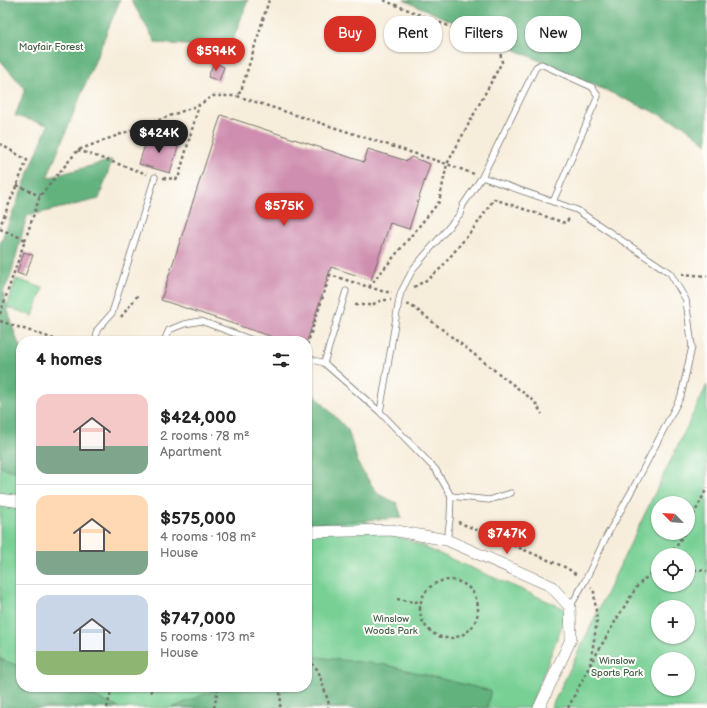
<!DOCTYPE html>
<html lang="en">
<head>
<meta charset="utf-8">
<style>
  :root { --surface:#fff; --page:#f6f6f6; --text:#222; --muted:#767676; --line:#e0e0e0; --accent:#d93025 }
  body { margin:0; font-family:"Balsamiq Sans",sans-serif; background:var(--page); color:var(--text); height:100vh; display:flex; flex-direction:column; font-size:15px; white-space:nowrap }
  * { box-sizing:border-box; margin:0 }
  p { font-size:13px; color:var(--muted) }
  .icon { flex:none; width:22px; height:22px; fill:none; stroke:currentColor; stroke-width:2; stroke-linecap:round; stroke-linejoin:round }
  .map { position:relative; flex:1; overflow:hidden }
  .details { position:absolute; left:16px; top:336px; width:296px; height:356px; display:flex; flex-direction:column; background:var(--surface); border-radius:16px; box-shadow:0 1px 3px #0004 }
  .details>* { flex:none }
  .guide { position:absolute; left:324px; top:16px; width:323px; height:36px; display:flex; gap:8px }
  .needle { width:26px; rotate:294deg }
  .fabs { position:absolute; left:651px; top:496px; display:grid; gap:8px }
  .fabs a { display:grid; place-items:center; width:44px; height:44px; border-radius:50%; background:var(--surface); box-shadow:0 1px 3px #0004; font-size:20px }
  .price { position:absolute; translate:-50% -34px; padding:0 9px; border-radius:14px; background:var(--accent); color:#fff; font-size:13px; line-height:26px; filter:drop-shadow(0 1px 2px #0008) }
  .price::after { content:''; position:absolute; left:50%; top:24px; width:12px; height:9px; margin-left:-6px; background:inherit; clip-path:polygon(0 0,100% 0,50% 100%) }
  .price.on { background:#222; color:#fff }
  ul { padding:0; list-style:none }
  li { display:flex; align-items:center; gap:12px; height:100px; padding:0 20px }
  li+li { border-top:1px solid var(--line) }
  li span { display:grid; place-items:center; flex:none; width:112px; height:80px; border-radius:12px; color:#555 }
  li>.icon { margin-inline-start:auto }
  span .icon { width:48px; height:48px; fill:#fffc; stroke-width:1 }
  li b { font-size:17px }
  h2 { display:flex; justify-content:space-between; align-items:center; height:48px; padding:0 20px; font-size:17px }
  .pill { padding:0 14px; border-radius:16px; background:var(--surface); box-shadow:0 1px 3px #0004; font-size:14px; line-height:36px }
  .pill.on { background:var(--accent); color:#fff }
  .map>svg:first-child { display:block }
  .green { fill:#78d095; stroke:#527e60; fill-rule:evenodd }
  .forest { fill:#62b27e; stroke:#466e54 }
  .building { fill:#cf8eaf }
  .lines { fill:none; stroke-linecap:round; stroke-linejoin:round }
  .service-casing { stroke:#726f69; stroke-width:7 }
  .minor-casing { stroke:#726f69; stroke-width:12 }
  .path { stroke:#726f69; stroke-width:2.5; stroke-dasharray:3 3; stroke-linecap:butt }
  .service { stroke:#fff; stroke-width:5.5 }
  .minor { stroke:#fff; stroke-width:11 }
  .labels { text-anchor:middle; stroke-width:4; stroke-linejoin:round; paint-order:stroke }
  .park-label { font-size:10px; fill:#425d4b; stroke:#fdfcf7 }
</style>
</head>
<body>
<div class="map">
<svg width="707" height="708" viewBox="0 0 707 708">
  <rect width="100%" height="100%" fill="#fdfcf7"/>
  <filter id="ink" filterUnits="userSpaceOnUse"><feTurbulence type="fractalNoise" baseFrequency=".025" numOctaves="2"/><feDisplacementMap in="SourceGraphic" scale="8" xChannelSelector="R" yChannelSelector="G"/><feConvolveMatrix kernelMatrix="1 2 1 2 8 2 1 2 1" color-interpolation-filters="sRGB"/></filter>
  <filter id="wash" filterUnits="userSpaceOnUse"><feTurbulence type="fractalNoise" baseFrequency=".012" numOctaves="4" result="noise"/><feDisplacementMap in="SourceGraphic" scale="16" xChannelSelector="R" yChannelSelector="G"/><feGaussianBlur stdDeviation="0.9" result="paint"/><feColorMatrix in="noise" values="0 0 0 0 0 0 0 0 0 0 0 0 0 0 0 0 0 1.4 0 .05"/><feComposite in="paint" operator="in"/></filter>
  <g filter="url(#wash)">
    <rect width="100%" height="100%" fill="#f7eddb"/>
    <path class="green" d="M16,279L43,288L33,316L7,307Z
      M0,362L21,371V687H307V496L568,610L530,708H0Z
      M707,385V708H551L570,669ZM658,503H688V533H658ZM658,555H688V585H658ZM658,607H688V637H658ZM658,659H688V689H658Z"/>
    <path class="forest" d="M0,0H120L47,178L112,160L99,199L27,216L10,278L3,292L14,331L21,350V473L0,467V244L48,125L15,116L25,89L0,60Z
      M131,0H248L230,48L156,43Z
      M404,0H707V144L683,125Z
      M307,387L348,430L359,466L378,494L397,503L402,518L307,524Z
      M307,656L386,665L491,691L487,708H172L205,694L225,687H307Z
      M0,659L21,667V687H75L119,708H0Z"/>
    <g id="blocks">
      <path class="building" d="M214,62L224,67L219,81L208,77Z
        M221,115L364,162L368,149L407,161L411,157L430,164L409,229L390,223L371,280L331,267L307,341H285L161,300Z
        M148,135L179,144L170,173L139,164Z
        M24,252L33,255L25,276L17,273Z"/>
    </g>
  </g>
  <g filter="url(#ink)">
    <use href="#blocks" fill-opacity="0" stroke="#726f69" stroke-width="1"/>
    <g class="lines">
      <defs>
        <path id="service" d="M482,177L536,67L541,64L592,87L598,96L553,202
          M96,341L97,330L112,313L155,177
          M164,341L169,330L184,324L201,321L255,341
          M307,358L324,363L380,412L436,470L451,496L450,519L447,540
          M324,363L346,291
          M380,412L399,300L401,292L413,269L460,214L463,205L482,177L577,210L670,273L686,300L692,347L681,396L637,481L605,539L585,581L570,607
          M451,496L489,500L511,493"/>
        <path id="minor" d="M0,499L21,502
          M307,532L391,530L447,540L551,586L570,607L571,639L539,708"/>
      </defs>
      <use href="#service" class="service-casing"/>
      <use href="#minor" class="minor-casing"/>
      <path class="path" d="M269,0L241,91L237,96L447,164L474,174
        M0,144L27,160L0,226
        M78,150L147,174
        M163,178L178,179L199,105L213,96H237
        M17,185L40,196
        M0,229L26,240
        M682,274L707,276
        M369,287L439,202L447,164L502,62L499,46L383,0
        M414,287L430,278L441,268L477,224L494,199L565,223L570,218
        M407,304L416,309L534,401L542,414
        M355,305H371L383,300H391
        M0,314L40,196L78,150L199,105
        M121,317L138,295
        M0,321L60,341
        M307,345L330,275L385,292H392
        M458,522L567,568L577,575
        M688,526L707,488
        M669,555L678,544L684,533
        M688,569L707,571
        M420 609a29 29 0 1 1 58 0a29 29 0 1 1-58 0Z
        M397,599L415,602L421,601
        M307,659L318,670L329,704L328,708
        M590,665L597,621L594,592L591,588
        M277,687L281,696L280,708
        M151,693V687
        M107,708L112,687
        M214,708L218,689
        M568,708L590,665L619,615L638,585L658,567"/>
      <use href="#service" class="service"/>
      <use href="#minor" class="minor"/>
    </g>
  </g>
  <g class="labels">
    <g class="park-label">
      <text x="51" y="50">Mayfair Forest</text>
      <text x="391" y="622">Winslow<tspan x="391" dy="12">Woods Park</tspan></text>
      <text x="617" y="664">Winslow<tspan x="617" dy="12">Sports Park</tspan></text>
    </g>
  </g>
</svg>
<div class="fabs">
<a><svg class="needle" viewBox="-14 -14 28 28"><path d="M0-13l5 13h-10z" fill="#e53935"/><path d="M0 13l5-13h-10z" fill="#767676"/></svg></a>
<a><svg class="icon" aria-label="locate" viewBox="0 0 24 24"><circle cx="12" cy="12" r="6"/><path d="M12 2v4M12 18v4M2 12h4M18 12h4"/></svg></a>
<a>+</a>
<a>−</a>
</div>
<b class="price" style="left:216px;top:72px">$594K</b>
<b class="price on" style="left:159px;top:154px">$424K</b>
<b class="price" style="left:284px;top:227px">$575K</b>
<b class="price" style="left:507px;top:555px">$747K</b>
<div class="guide">
<a class="pill on">Buy</a>
<a class="pill">Rent</a>
<a class="pill">Filters</a>
<a class="pill">New</a>
</div>
<section class="details">
<h2>4 homes<svg class="icon" aria-label="filters" viewBox="0 0 24 24"><path d="M4 7h16M4 17h16"/><circle cx="9" cy="7" r="2"/><circle cx="15" cy="17" r="2"/></svg></h2>
<ul>
<li><span style="background:linear-gradient(#f6c9c9 65%,#7fa58c 0)"><svg class="icon" aria-label="home" viewBox="0 0 24 24"><path d="M3 11l9-7 9 7M6 9v11h12V9"/></svg></span><div><b>$424,000</b><p>2 rooms · 78 m²</p><p>Apartment</p></div></li>
<li><span style="background:linear-gradient(#ffd9b3 70%,#7fa58c 0)"><svg class="icon" aria-label="home" viewBox="0 0 24 24"><path d="M3 11l9-7 9 7M6 9v11h12V9"/></svg></span><div><b>$575,000</b><p>4 rooms · 108 m²</p><p>House</p></div></li>
<li><span style="background:linear-gradient(#c9d6e8 70%,#8fb573 0)"><svg class="icon" aria-label="home" viewBox="0 0 24 24"><path d="M3 11l9-7 9 7M6 9v11h12V9"/></svg></span><div><b>$747,000</b><p>5 rooms · 173 m²</p><p>House</p></div></li>
</ul>
</section>
</div>
</body>
</html>
